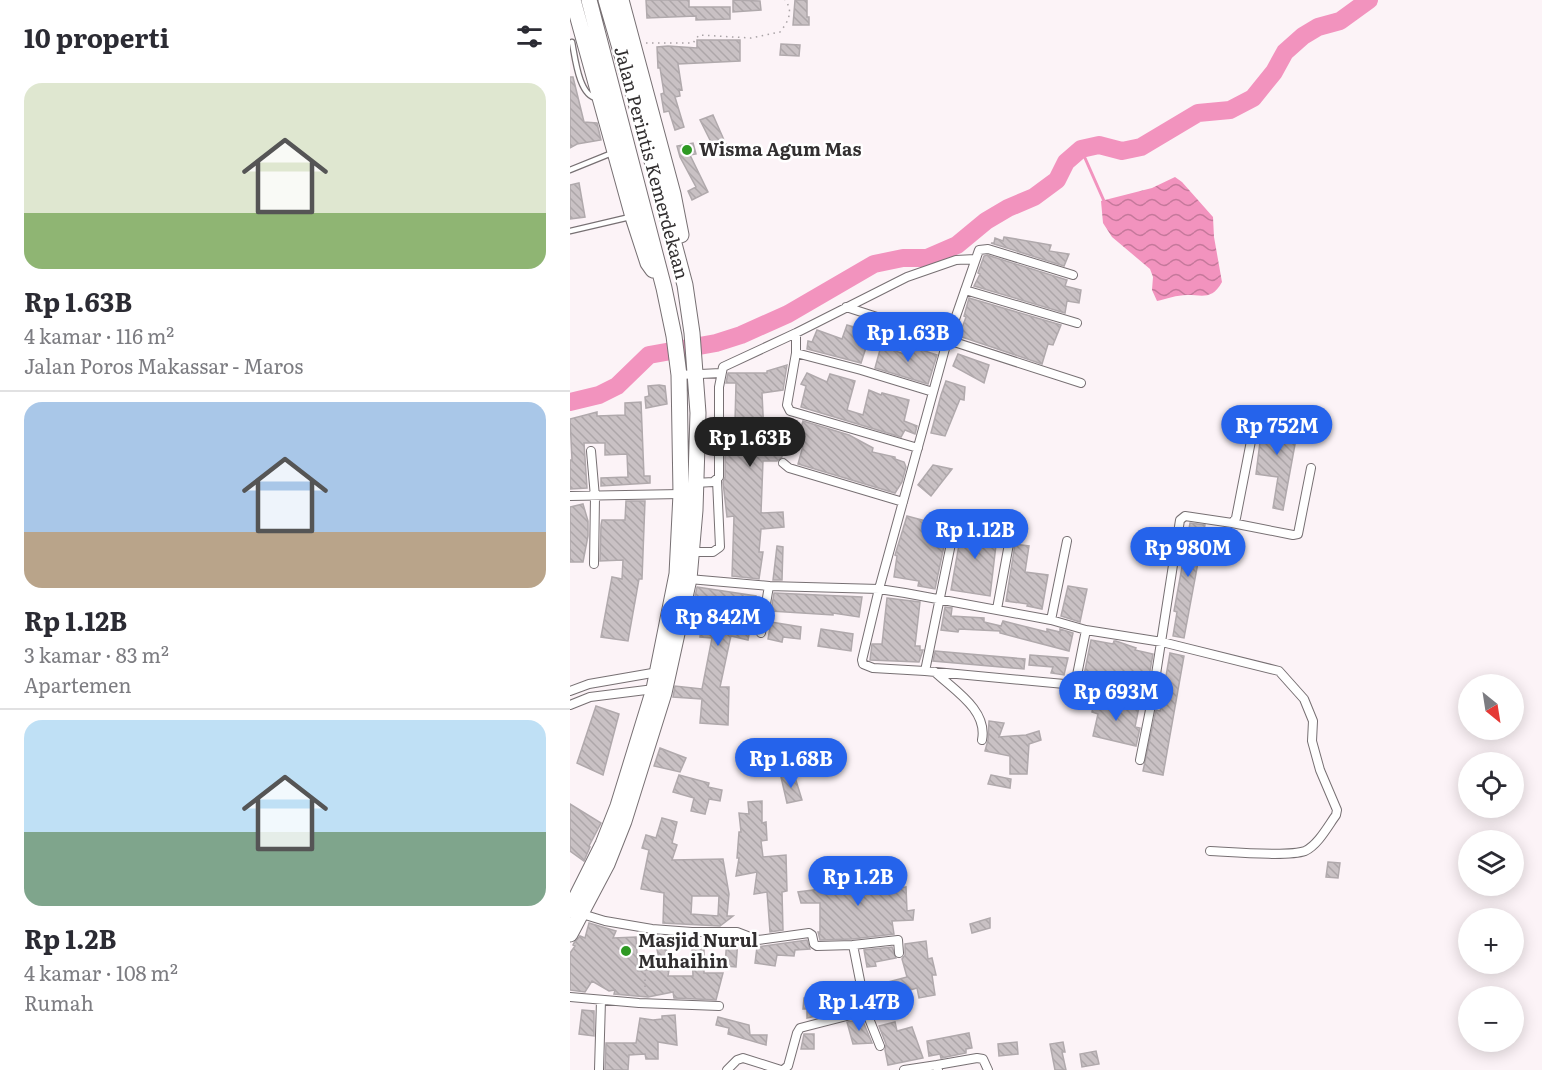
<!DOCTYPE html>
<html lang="id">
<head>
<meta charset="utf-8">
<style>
  :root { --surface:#fff; --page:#f2f2f3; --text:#2b2b33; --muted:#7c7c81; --line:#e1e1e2; --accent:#2563eb }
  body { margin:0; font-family:Literata,serif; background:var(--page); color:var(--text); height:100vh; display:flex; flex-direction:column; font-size:22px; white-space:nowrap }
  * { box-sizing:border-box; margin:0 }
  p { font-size:20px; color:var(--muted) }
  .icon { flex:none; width:33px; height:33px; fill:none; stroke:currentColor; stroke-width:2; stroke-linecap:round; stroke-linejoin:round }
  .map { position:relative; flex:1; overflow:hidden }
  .panel { display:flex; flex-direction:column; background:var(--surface); width:570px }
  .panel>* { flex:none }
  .needle { width:39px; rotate:150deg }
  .buttons { position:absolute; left:888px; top:674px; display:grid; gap:12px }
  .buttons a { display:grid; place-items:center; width:66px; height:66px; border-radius:50%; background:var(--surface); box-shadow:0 3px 15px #0003; font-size:30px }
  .price { position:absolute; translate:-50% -51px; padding:0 14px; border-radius:21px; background:var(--accent); color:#fff; font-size:20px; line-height:39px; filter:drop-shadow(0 2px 3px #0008) }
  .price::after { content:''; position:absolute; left:50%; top:36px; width:18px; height:14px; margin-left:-9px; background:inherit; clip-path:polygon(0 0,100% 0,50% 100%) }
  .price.on { background:#222; color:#fff }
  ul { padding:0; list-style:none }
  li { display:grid; align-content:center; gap:12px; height:318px; padding:0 24px }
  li+li { border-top:2px solid var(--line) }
  li span { display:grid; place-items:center; height:186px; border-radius:18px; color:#555 }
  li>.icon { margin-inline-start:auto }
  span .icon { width:108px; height:108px; fill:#fffc; stroke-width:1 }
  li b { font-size:26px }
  h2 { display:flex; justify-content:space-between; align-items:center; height:72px; padding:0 24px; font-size:26px }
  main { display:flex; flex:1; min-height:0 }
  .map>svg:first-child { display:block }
  .water { fill:url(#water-waves) }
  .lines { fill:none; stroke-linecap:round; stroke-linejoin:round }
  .stream { stroke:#f293be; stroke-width:3 }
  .river { stroke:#f293be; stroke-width:18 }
  .building { fill:url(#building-back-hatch); stroke:#b0a9ac; stroke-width:1.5; fill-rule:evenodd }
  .lane-casing { stroke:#777073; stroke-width:7 }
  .street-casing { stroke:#777073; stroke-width:10 }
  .highway-casing { stroke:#777073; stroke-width:17 }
  .path { stroke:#a9a3a6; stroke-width:1.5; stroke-dasharray:1.5 4.5; stroke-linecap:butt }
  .lane { stroke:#fff; stroke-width:4.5 }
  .street { stroke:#fff; stroke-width:8 }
  .highway { stroke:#fff; stroke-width:15 }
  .poi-dot { fill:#2e9923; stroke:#fff; stroke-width:2 }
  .labels { text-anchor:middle; stroke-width:5; stroke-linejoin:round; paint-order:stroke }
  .poi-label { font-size:18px; font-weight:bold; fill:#322f30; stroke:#fff; text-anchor:start }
  .street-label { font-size:18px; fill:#322f30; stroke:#fff }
</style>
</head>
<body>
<main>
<section class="panel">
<h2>10 properti<svg class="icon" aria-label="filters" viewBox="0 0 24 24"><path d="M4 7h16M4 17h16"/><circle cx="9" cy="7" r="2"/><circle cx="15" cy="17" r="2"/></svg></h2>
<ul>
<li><span style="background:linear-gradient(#dfe7d0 70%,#8fb573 0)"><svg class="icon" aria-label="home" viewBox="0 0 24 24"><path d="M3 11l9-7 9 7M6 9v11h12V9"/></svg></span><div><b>Rp 1.63B</b><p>4 kamar · 116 m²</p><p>Jalan Poros Makassar - Maros</p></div></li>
<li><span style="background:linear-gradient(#a9c7e8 70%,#b9a48a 0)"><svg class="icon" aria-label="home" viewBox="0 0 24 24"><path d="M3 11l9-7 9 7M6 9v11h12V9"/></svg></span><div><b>Rp 1.12B</b><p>3 kamar · 83 m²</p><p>Apartemen</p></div></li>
<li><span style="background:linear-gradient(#bfe0f5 60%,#7fa58c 0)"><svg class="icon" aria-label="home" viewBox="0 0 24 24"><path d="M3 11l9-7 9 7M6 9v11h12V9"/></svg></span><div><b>Rp 1.2B</b><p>4 kamar · 108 m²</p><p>Rumah</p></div></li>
</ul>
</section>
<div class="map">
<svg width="972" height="1070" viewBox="0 0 972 1070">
  <defs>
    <pattern id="water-waves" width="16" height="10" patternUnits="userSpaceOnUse" patternTransform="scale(1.5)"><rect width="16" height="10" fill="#f293be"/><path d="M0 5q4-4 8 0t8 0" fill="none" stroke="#c5789b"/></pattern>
    <pattern id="building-back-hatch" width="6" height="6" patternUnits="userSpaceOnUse" patternTransform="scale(1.5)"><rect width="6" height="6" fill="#c9c1c4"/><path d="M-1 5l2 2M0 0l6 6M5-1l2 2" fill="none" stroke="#ada6a9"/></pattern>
  </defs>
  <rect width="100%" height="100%" fill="#fcf3f7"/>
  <path class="water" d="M605,177L612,182L643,217L644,237L652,282C642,300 633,295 617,295C607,295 596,299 587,301L582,290L583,277L580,269L542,237L533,223L531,201L582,188Z"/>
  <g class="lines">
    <path class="stream" d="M511,149L534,201"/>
    <path class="river" d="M0,402L29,395L47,386L79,355L146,343L171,335L218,314L304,264L333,258H357L387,245L416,221L438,208L464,197L487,180L496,162L511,149L529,145L552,151L571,147L628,113L660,110L683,98L704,72L715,52L733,36L748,27L770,21L799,0"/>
  </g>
  <path class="building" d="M76,0H119V7H160V19L126,20V16L77,18Z
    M163,0L190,1L191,10L163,12Z
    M225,0H237V17H239V25H223Z
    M127,40H170V61L108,64L112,90L109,89L110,96L105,97L114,127L105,130L99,111L94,112L91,94L94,93L90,68H88L87,47L98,46L127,48Z
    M211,44L230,45L229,56L210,55Z
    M0,77H3L14,122L27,123L31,140L7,144L0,148Z
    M143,115L158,149L147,154L130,120Z
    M123,143L126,154L120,155L138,192L122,200L118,191L126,187L110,157L107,146Z
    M9,183L15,217L0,219V185Z
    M434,237L481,245L479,251L499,254L494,266L421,243H424L425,238L433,241Z
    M417,255L497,280L495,286L511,290L509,303L497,301L495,313L404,286L410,274L408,273L413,259L414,256Z
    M399,298L491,325L483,345L478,344L472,364L389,336L396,317L394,316Z
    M277,325L301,332L291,363L237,349L238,341L242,342L247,330L272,339Z
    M341,345L350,347L349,349L367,355L358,384L305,368L311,346L334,354Z
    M388,354L419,365L414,383L383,366Z
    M217,365L213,390L192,393L194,435L212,437V457L207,461H193L191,513L213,512L214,527L191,529L189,552H193L189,579L162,576L164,516L157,517L153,482L155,477V421H165L166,383H156L158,373H197V371Z
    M237,373L257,382L260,374L285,381L277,410L293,415L299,390L311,395L312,393L339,400L334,421L347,426L345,434L335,430L331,437L231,407L236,386L231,384Z
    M376,381L395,387L394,400L390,399L375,436L361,433L371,395Z
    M89,385L95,386L97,404L76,408L75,397L79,396L78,386Z
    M71,402L74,476H80V483L31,486V478L58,477L57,454L35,455V443H14L17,488L0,489V460H2L0,419L27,412V416L55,415V403Z
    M693,418L728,428L713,510L703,508L708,477L686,474Z
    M233,421L279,435L303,448L302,452L325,457V459L334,462L336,467L332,482L325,493L228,464L233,446L226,444Z
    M363,465L382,469L361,496L348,485Z
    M56,501H75L72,579H69L58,641L31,637L42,577L52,579L53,560L30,561L31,525L32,520H55Z
    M13,504L18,521V536L13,562H0V507Z
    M337,516L356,521L354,527L377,532L365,589L348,586L349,581L324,577L327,556L325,555Z
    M393,522L428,528L420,596L381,590Z
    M620,523L635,525L614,638L603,636L607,612L604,611Z
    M445,544L459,546L455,572L478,575L472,609L457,606L458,604L436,601Z
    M207,546L213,547L212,580H203Z
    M498,586L517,589L510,622L491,616Z
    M127,587L186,596L178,640L161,636L160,640L150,687H159L158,725L130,723L132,699L103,697L105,686L132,689L142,638L130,637L132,612L122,610Z
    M204,593L292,597L289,617L263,613V615L201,611Z
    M317,598L350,602L345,646H350V650H353L349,662L300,660L302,644H312Z
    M375,607L382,608L381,616L414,618V622L431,626L433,621L477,632V629L490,632V629L503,633L499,651L430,633V631L389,629L388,632L371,630Z
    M201,622L231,627L230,639L213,637L212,642L198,639Z
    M251,629L283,634L281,651L248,646Z
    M521,640L543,644L544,641H546L566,648L565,650L583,654L577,688L546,679V677L529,674L528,683L513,680Z
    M365,651L455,659L454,669L363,661Z
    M600,653L614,656L593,775L573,771L586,710L590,711Z
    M460,655L498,658L494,675L481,673L483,667L459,665Z
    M524,699L569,707L565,727L570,728L566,746L523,736L528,714L522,712Z
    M26,706L49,714L33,775L7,763Z
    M419,721L434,723L429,737L456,735L469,731L471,740L459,744L457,774H440V756L415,751L418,740Z
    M90,748L116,758L110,772L84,766Z
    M224,774L232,800L217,803L211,777Z
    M109,775L139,783L138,787L152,790L150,801L139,799L135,814L121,811L124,798L103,792Z
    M421,775L441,779L440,788L418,784Z
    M192,801V823L196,822L197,840L191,841L193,857L216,855L217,891L212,892L213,930L200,932L197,892L184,894L187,872L166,876L169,858H167L169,832H171L169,813L179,814L178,802Z
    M0,804L31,823L19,846L20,847L14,861L0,851Z
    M92,818L107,822L102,843L107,845L102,860L153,859L159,894L157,916H163L150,926L93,923L94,893L71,889L79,850L72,848L76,835L86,838ZM122,896H149L148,916L121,914Z
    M758,862L770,863L768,878L756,877Z
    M328,867L330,888L336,887L337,911L344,910L343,920L322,921L324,934L283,939L250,940L248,932H250V903H231L228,892L251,889L249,878L255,876V871L264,869L265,878L286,877V892L295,893L314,890L312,869Z
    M420,918V928L402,933L400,924Z
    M19,923L46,931L43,938L66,937L68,971L84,969V959L89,958L85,941H96L97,957L101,958L98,976H123L122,946L134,945V973H153L146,1000L104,998L103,992L78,997L44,994L45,990L39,991L22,981L15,992L0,990V953L5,946L3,945L4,943L10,936L15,938Z
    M157,938L168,939L166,967L155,966Z
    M237,940L240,949L225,950L224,956L207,955L205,966L185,963L187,947Z
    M356,941L358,959L362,958L366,975H362L365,995L349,998L347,988L330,993L336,1008L331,1011H324L323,1006L302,1010L299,993L320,988L318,982L337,977L332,959L335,955V944Z
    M322,947L326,958L305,962L306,966L297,967L294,950Z
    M234,998L248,1000L247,1005L275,999L277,1009L237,1018V1009H233Z
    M12,1010L24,1011V1036L9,1034Z
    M105,1015L107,1045L88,1042V1059H76L75,1054L59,1055L58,1070H35L36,1043H66L70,1018L83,1020L92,1019V1016Z
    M148,1017L179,1025L180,1035H197L196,1045L158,1034L159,1028L146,1025Z
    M292,1019L302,1043L283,1044L277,1022Z
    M325,1022L327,1031L342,1027L353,1058L318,1065L315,1050L316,1044L309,1026Z
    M399,1033L402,1048L396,1049V1053L371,1058L370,1054L359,1056L357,1041Z
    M234,1034H244V1049H231Z
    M447,1042L448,1054L429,1056L428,1044Z
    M493,1042L495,1052H492L496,1070H485L480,1044Z
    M526,1051L529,1064L512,1067L510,1054Z"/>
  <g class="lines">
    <defs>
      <path id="lane" d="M2,42C5,57 9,97 27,98
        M0,170L42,153
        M0,231L60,217"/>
      <path id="street" d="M503,275L418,249L409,250L376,345L309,589L292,660L293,664L303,668L355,671L505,685L582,700L610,520L615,516L662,523L666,518L681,441
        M395,290L507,323
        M276,307L511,383
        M226,333V353L217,405L220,411L348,448
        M226,353L291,370L363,392
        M109,375L151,373
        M21,451L25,497L24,564
        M213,463L219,468L333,502
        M125,483L143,482L149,477V387L153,367L226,333L337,277L386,260L405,259
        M0,496L111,494
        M662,523L723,535L728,534L741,468
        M122,552H143L150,547L147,480
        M119,579L199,586L309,589L335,593L481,620L516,630L592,642L709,671L734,699L743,721L742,741L750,770L767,810L766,815C758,826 748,845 735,851C718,857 661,852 640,851
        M427,609L441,533
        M481,620L497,541
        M191,633L199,586
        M355,671L385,524
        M365,672C384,690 418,710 412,740
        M505,685L516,630
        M0,691L19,684L88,672
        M0,705L20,697L84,689
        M570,760L582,700
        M12,914L35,921L82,929L122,932H167L188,940L239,933L242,935L244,944L247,946L283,945L296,1011L310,1046
        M283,945L328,940L329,953
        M0,997L69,1003L149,1006
        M367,1065L407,1058L413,1059L418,1070
        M29,1070L31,1000
        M157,1070L167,1060L173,1058L211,1070
        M213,1070L218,1066L227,1033L230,1028L296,1011
        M334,1070L367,1065L368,1070"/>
      <path id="highway" d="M3,0L63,217L78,263L83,270
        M51,0L103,194L111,235
        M0,910L33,844L48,806L84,689L107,574L111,494L109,375L104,336L94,288L19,0
        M0,934L37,864L54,821L94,693L119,579L125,510L128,413L122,333L115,285L74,131L36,0"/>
    </defs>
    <use href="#lane" class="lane-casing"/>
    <use href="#street" class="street-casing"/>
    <use href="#highway" class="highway-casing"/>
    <path class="path" d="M76,43H123L129,35L181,38L210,32C218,22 224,11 215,0
      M75,993V967"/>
    <use href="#lane" class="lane"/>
    <use href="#street" class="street"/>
    <use href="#highway" class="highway"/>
  </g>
  <g class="poi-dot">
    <circle cx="117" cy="150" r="6"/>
    <circle cx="56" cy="951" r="6"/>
  </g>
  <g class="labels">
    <g class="poi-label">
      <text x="129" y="156">Wisma Agum Mas</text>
      <text x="68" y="947">Masjid Nurul<tspan x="68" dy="21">Muhaihin</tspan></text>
    </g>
    <g class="street-label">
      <text transform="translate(81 163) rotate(75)" y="6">Jalan Perintis Kemerdekaan</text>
    </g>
  </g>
</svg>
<div class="buttons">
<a><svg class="needle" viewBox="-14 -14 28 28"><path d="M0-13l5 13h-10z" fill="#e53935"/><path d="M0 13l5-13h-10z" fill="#7c7c81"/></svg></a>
<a><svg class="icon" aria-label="locate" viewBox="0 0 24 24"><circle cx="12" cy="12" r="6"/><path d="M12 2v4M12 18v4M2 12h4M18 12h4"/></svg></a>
<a><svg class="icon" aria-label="layers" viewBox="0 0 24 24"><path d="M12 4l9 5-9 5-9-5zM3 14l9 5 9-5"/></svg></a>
<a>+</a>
<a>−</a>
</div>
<b class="price" style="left:338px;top:363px">Rp 1.63B</b>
<b class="price" style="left:707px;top:456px">Rp 752M</b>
<b class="price on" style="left:180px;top:468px">Rp 1.63B</b>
<b class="price" style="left:405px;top:560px">Rp 1.12B</b>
<b class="price" style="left:618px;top:578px">Rp 980M</b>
<b class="price" style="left:148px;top:647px">Rp 842M</b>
<b class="price" style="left:546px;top:722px">Rp 693M</b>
<b class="price" style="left:221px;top:789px">Rp 1.68B</b>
<b class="price" style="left:288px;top:907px">Rp 1.2B</b>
<b class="price" style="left:289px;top:1032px">Rp 1.47B</b>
</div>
</main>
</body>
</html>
